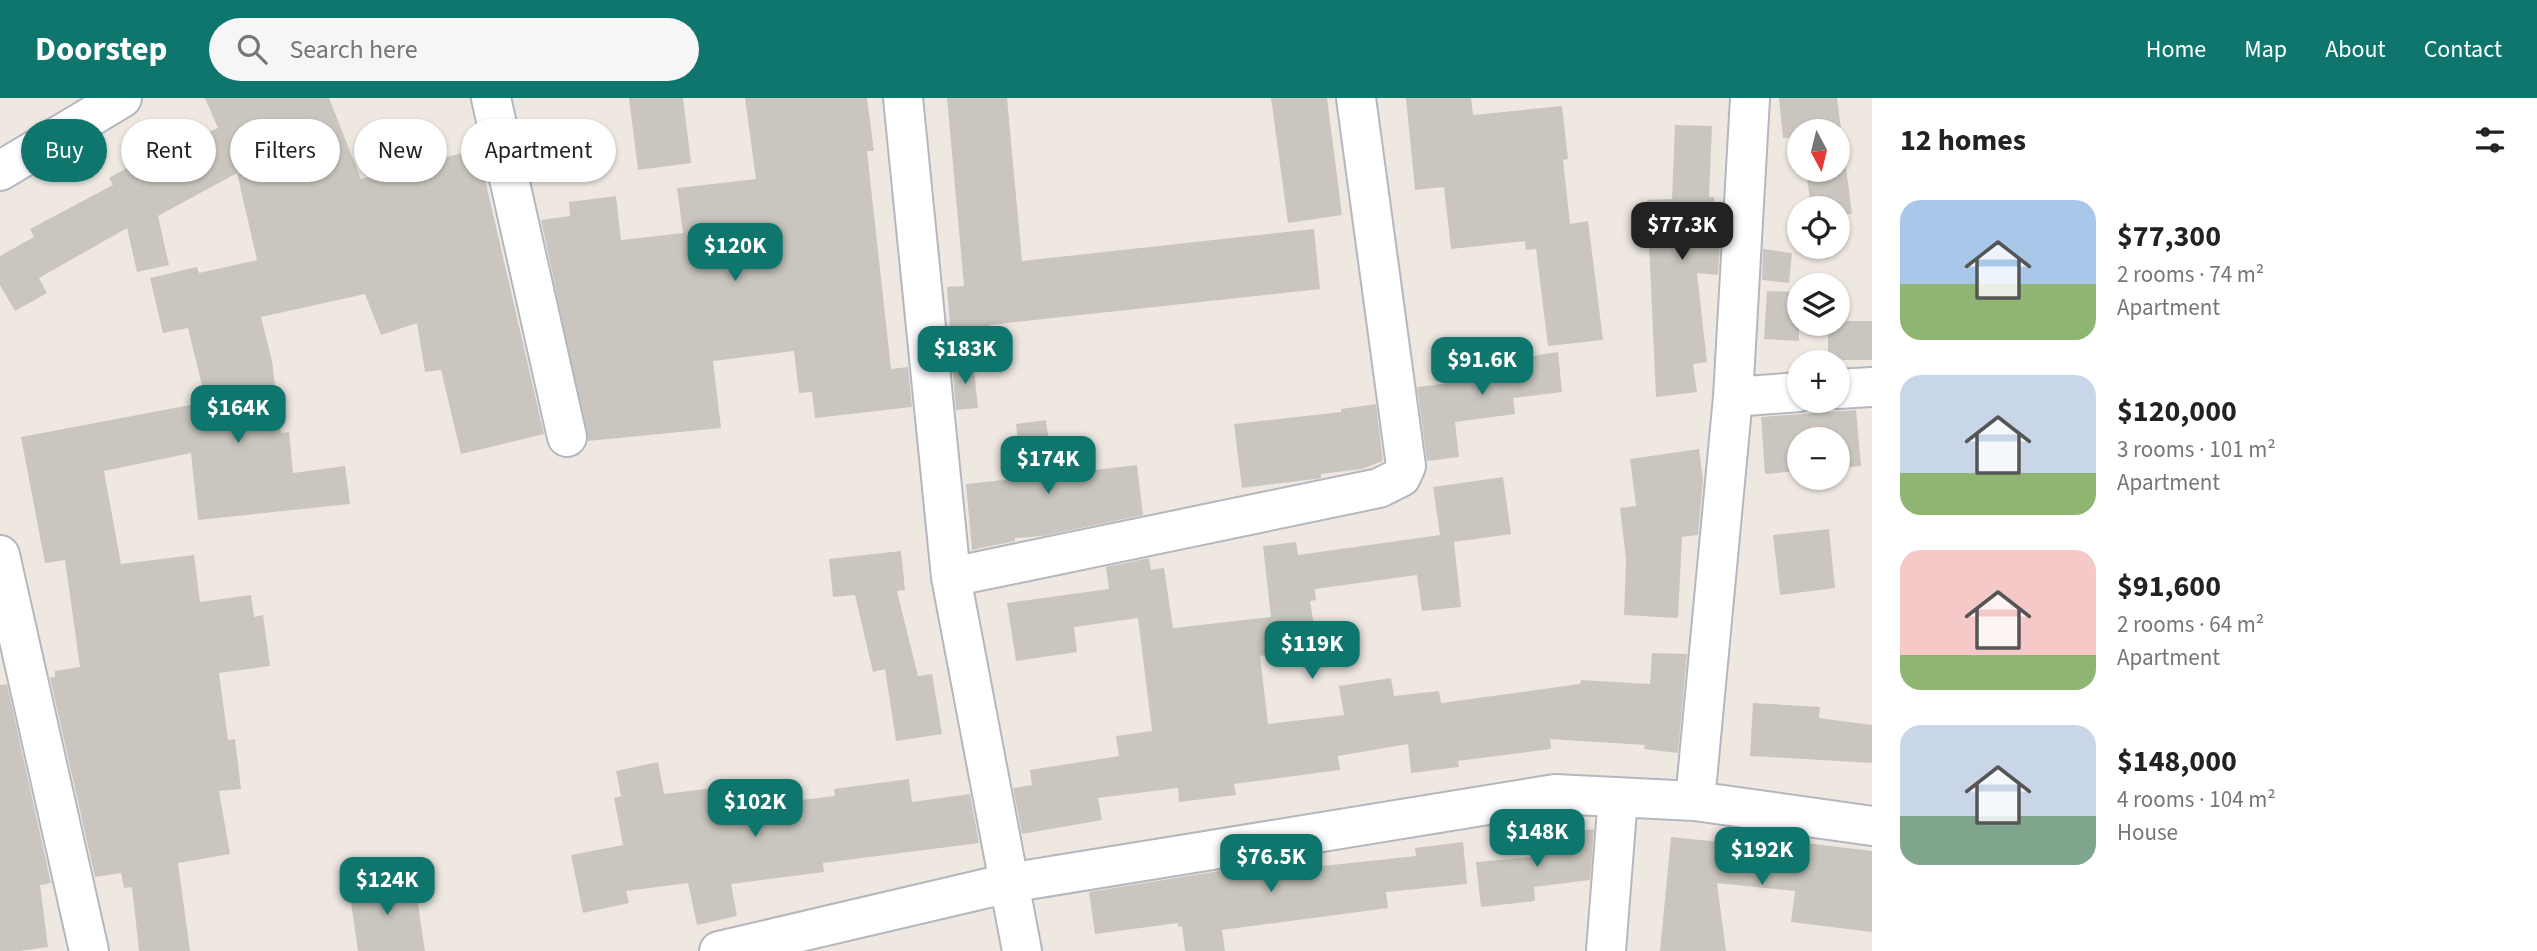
<!DOCTYPE html>
<html lang="en">
<head>
<meta charset="utf-8">
<style>
  :root { --surface:#fff; --page:#f6f6f6; --text:#222; --muted:#767676; --accent:#0f766e }
  body { margin:0; font-family:"Source Sans 3",sans-serif; background:var(--page); color:var(--text); height:100vh; display:flex; flex-direction:column; font-size:26px; white-space:nowrap }
  * { box-sizing:border-box; margin:0 }
  p { font-size:23px; color:var(--muted) }
  .icon { flex:none; width:38px; height:38px; fill:none; stroke:currentColor; stroke-width:2; stroke-linecap:round; stroke-linejoin:round }
  .map { position:relative; flex:1; overflow:hidden }
  .panel { display:flex; flex-direction:column; background:var(--surface); width:665px }
  .panel>* { flex:none }
  .hud { position:absolute; left:21px; top:21px; width:665px; height:63px; display:flex; gap:14px }
  .needle { width:46px; rotate:173deg }
  .controls { position:absolute; left:1787px; top:21px; display:grid; gap:14px }
  .controls a { display:grid; place-items:center; width:63px; height:63px; border-radius:50%; background:var(--surface); box-shadow:0 2px 5px #0004; font-size:35px }
  .price { position:absolute; translate:-50% -60px; padding:0 16px; border-radius:14px; background:var(--accent); color:#fff; font-size:23px; line-height:46px; filter:drop-shadow(0 2px 4px #0008) }
  .price::after { content:''; position:absolute; left:50%; top:42px; width:21px; height:16px; margin-left:-10px; background:inherit; clip-path:polygon(0 0,100% 0,50% 100%) }
  .price.on { background:#222; color:#fff }
  ul { padding:0; list-style:none }
  li { display:flex; align-items:center; gap:21px; height:175px; padding:0 28px }
  li span { display:grid; place-items:center; flex:none; width:196px; height:140px; border-radius:21px; color:#555 }
  li>.icon { margin-inline-start:auto }
  span .icon { width:84px; height:84px; fill:#fffc; stroke-width:1 }
  li b { font-size:30px }
  h2 { display:flex; justify-content:space-between; align-items:center; height:84px; padding:0 28px; font-size:30px }
  .pill { padding:0 24px; border-radius:32px; background:var(--surface); box-shadow:0 2px 5px #0004; font-size:24px; line-height:63px }
  .pill.on { background:var(--accent); color:#fff }
  header { display:flex; align-items:center; gap:42px; box-sizing:border-box; height:98px; padding:0 35px; background:var(--accent); color:#fff }
  header strong { font-size:33px }
  nav { display:flex; gap:38px; margin-inline-start:auto; font-size:24px }
  .search { width:490px; height:63px; background:var(--page); display:flex; align-items:center; gap:18px; box-sizing:border-box; padding:0 24px; border-radius:38px; color:var(--muted); font-size:26px }
  main { display:flex; flex:1; min-height:0 }
  .map>svg:first-child { display:block }
  .building { fill:#cac6bf }
  .lines { fill:none; stroke-linecap:round; stroke-linejoin:round }
  .street-casing { stroke:#b4b7c0; stroke-width:42 }
  .street { stroke:#fff; stroke-width:38 }
</style>
</head>
<body>
<header>
<strong>Doorstep</strong>
<div class="search"><svg class="icon" aria-label="search" viewBox="0 0 24 24"><circle cx="10" cy="10" r="6"/><path d="M15 15l6 6"/></svg>Search here</div>
<nav><a>Home</a><a>Map</a><a>About</a><a>Contact</a></nav>
</header>
<main>
<div class="map">
<svg width="1872" height="853" viewBox="0 0 1872 853">
  <rect width="100%" height="100%" fill="#eee8e1"/>
  <path class="building" d="M205,0H329L361,81L478,51L544,336L461,356L441,272L425,274L417,225L381,237L365,196L261,219L272,263L281,335L289,334L293,375L345,368L350,406L198,422L191,355L104,373L121,466L194,457L200,504L251,497L254,519L263,517L270,568L219,575L228,642L235,641L241,691L219,693L230,756L178,765L190,853H139L132,789L124,790L121,775L95,779L50,580L55,579V573L80,569L65,462L45,465L21,339L206,304L188,230L163,235L150,180L197,169L199,175L257,162L237,75L158,118L169,167L137,174L127,130L39,180L47,195L15,213L0,187V158L34,139L30,131L113,87L109,80L153,55L218,30Z
    M629,0H683L691,65L638,72Z
    M745,0H867L874,53H867L891,271L908,269L912,309L815,320L812,294L799,295L794,253L713,263L721,330L588,343L541,122L570,118L569,104L616,98L621,142L683,135L677,90L756,81Z
    M947,0H1007L1022,163L1314,131L1320,191L989,227L990,237L951,240L947,189L964,188Z
    M1271,0H1327L1342,117L1288,125Z
    M1406,0H1471L1473,17L1562,8L1568,61L1563,62L1570,126L1588,123L1603,242L1548,248L1536,151L1526,152L1525,143L1451,151L1444,89L1415,92Z
    M1779,0H1837L1852,116L1838,117V110H1811L1806,72H1838V33H1799V39L1783,40Z
    M1675,27L1712,28L1709,99H1714L1716,146H1720L1718,177L1697,175L1707,264L1693,266L1697,294L1656,299L1647,102L1672,101Z
    M1763,151L1792,155L1789,185L1762,182Z
    M1767,193L1799,194V243L1764,241Z
    M1838,223H1872V262H1828V226Z
    M1558,254L1562,294L1513,300L1515,316L1455,324L1459,359L1427,363L1417,289L1457,284L1455,270Z
    M973,263L978,310L956,312L952,265Z
    M1376,306L1383,363L1362,371L1321,376V380L1315,381L1242,390L1234,326L1341,314V311Z
    M1856,312L1861,368L1838,370V341H1799V373L1765,376L1761,319Z
    M1046,322L1053,377L1137,367L1143,417L1043,438L1015,440V443L972,452L966,386L1022,380L1016,326Z
    M1699,351L1703,383L1698,437L1682,439L1678,520L1624,517L1626,461L1620,410L1636,408L1630,361Z
    M1503,379L1511,436L1454,444L1461,509L1422,513L1417,477L1315,491L1316,502L1310,503L1317,548L1260,558L1268,626L1344,617L1339,588L1391,580L1394,598L1439,593L1441,605L1580,586L1581,582L1650,586L1652,555L1687,556L1678,655L1644,651L1645,647L1550,641L1551,651L1458,663L1459,669L1411,675L1408,646L1338,658L1340,672L1234,686L1236,697L1179,704L1178,690L1098,700L1102,722L1022,736L1013,690L1032,687L1030,672L1119,658L1116,638L1152,633L1138,520L1074,529L1077,554L1016,563L1007,505L1109,491L1106,469L1149,460L1151,472L1164,470L1173,530L1271,519L1263,448L1296,444L1298,457L1440,437L1433,389Z
    M1829,431L1835,490L1780,497L1773,437Z
    M901,453L905,492L897,493L918,578L932,576L942,636L896,643L885,571L873,574L855,497L833,499L829,461Z
    M7,586L51,785L40,787L48,849L20,853H0V587Z
    M1753,605L1820,609L1819,620L1872,627V665L1750,658Z
    M658,664L664,696L722,689L725,711L835,698L834,691L909,681L912,704L970,696L979,745L823,765L824,774L731,786L737,818L697,827L688,785L626,793L629,805L583,815L571,757L623,747L614,700L621,698L616,673Z
    M1594,731L1590,782L1534,789L1535,803L1481,809L1476,764L1542,758L1539,738Z
    M1671,739L1789,751L1790,743L1872,753V834L1791,824L1795,793L1717,785L1726,853H1660Z
    M1463,744L1467,786L1386,794L1388,810L1222,832L1225,853H1185L1182,828L1178,829V825L1095,836L1089,794L1312,758L1313,769L1416,758L1415,750Z
    M414,781L425,853H358L349,791Z"/>
  <g class="lines">
    <defs>
      <path id="street" d="M491,0L567,339
        M903,0L951,479L1022,853
        M0,73L122,0
        M1838,291L1872,289
        M1733,299L1799,294
        M0,457L89,853
        M951,479L1379,390L1401,379L1406,368L1356,0
        M1695,703L1733,299L1750,0
        M719,853L1009,785L1555,696L1695,703L1872,728
        M1606,853L1618,699"/>
    </defs>
    <use href="#street" class="street-casing"/>
    <use href="#street" class="street"/>
  </g>
</svg>
<div class="controls">
<a><svg class="needle" viewBox="-14 -14 28 28"><path d="M0-13l5 13h-10z" fill="#e53935"/><path d="M0 13l5-13h-10z" fill="#767676"/></svg></a>
<a><svg class="icon" aria-label="locate" viewBox="0 0 24 24"><circle cx="12" cy="12" r="6"/><path d="M12 2v4M12 18v4M2 12h4M18 12h4"/></svg></a>
<a><svg class="icon" aria-label="layers" viewBox="0 0 24 24"><path d="M12 4l9 5-9 5-9-5zM3 14l9 5 9-5"/></svg></a>
<a>+</a>
<a>−</a>
</div>
<b class="price on" style="left:1682px;top:164px">$77.3K</b>
<b class="price" style="left:735px;top:185px">$120K</b>
<b class="price" style="left:965px;top:288px">$183K</b>
<b class="price" style="left:1482px;top:299px">$91.6K</b>
<b class="price" style="left:238px;top:347px">$164K</b>
<b class="price" style="left:1048px;top:398px">$174K</b>
<b class="price" style="left:1312px;top:583px">$119K</b>
<b class="price" style="left:755px;top:741px">$102K</b>
<b class="price" style="left:1537px;top:771px">$148K</b>
<b class="price" style="left:1762px;top:789px">$192K</b>
<b class="price" style="left:1271px;top:796px">$76.5K</b>
<b class="price" style="left:387px;top:819px">$124K</b>
<div class="hud">
<a class="pill on">Buy</a>
<a class="pill">Rent</a>
<a class="pill">Filters</a>
<a class="pill">New</a>
<a class="pill">Apartment</a>
</div>
</div>
<section class="panel">
<h2>12 homes<svg class="icon" aria-label="filters" viewBox="0 0 24 24"><path d="M4 7h16M4 17h16"/><circle cx="9" cy="7" r="2"/><circle cx="15" cy="17" r="2"/></svg></h2>
<ul>
<li><span style="background:linear-gradient(#a9c7e8 60%,#8fb573 0)"><svg class="icon" aria-label="home" viewBox="0 0 24 24"><path d="M3 11l9-7 9 7M6 9v11h12V9"/></svg></span><div><b>$77,300</b><p>2 rooms · 74 m²</p><p>Apartment</p></div></li>
<li><span style="background:linear-gradient(#c9d6e8 70%,#8fb573 0)"><svg class="icon" aria-label="home" viewBox="0 0 24 24"><path d="M3 11l9-7 9 7M6 9v11h12V9"/></svg></span><div><b>$120,000</b><p>3 rooms · 101 m²</p><p>Apartment</p></div></li>
<li><span style="background:linear-gradient(#f6c9c9 75%,#8fb573 0)"><svg class="icon" aria-label="home" viewBox="0 0 24 24"><path d="M3 11l9-7 9 7M6 9v11h12V9"/></svg></span><div><b>$91,600</b><p>2 rooms · 64 m²</p><p>Apartment</p></div></li>
<li><span style="background:linear-gradient(#c9d6e8 65%,#7fa58c 0)"><svg class="icon" aria-label="home" viewBox="0 0 24 24"><path d="M3 11l9-7 9 7M6 9v11h12V9"/></svg></span><div><b>$148,000</b><p>4 rooms · 104 m²</p><p>House</p></div></li>
</ul>
</section>
</main>
</body>
</html>
